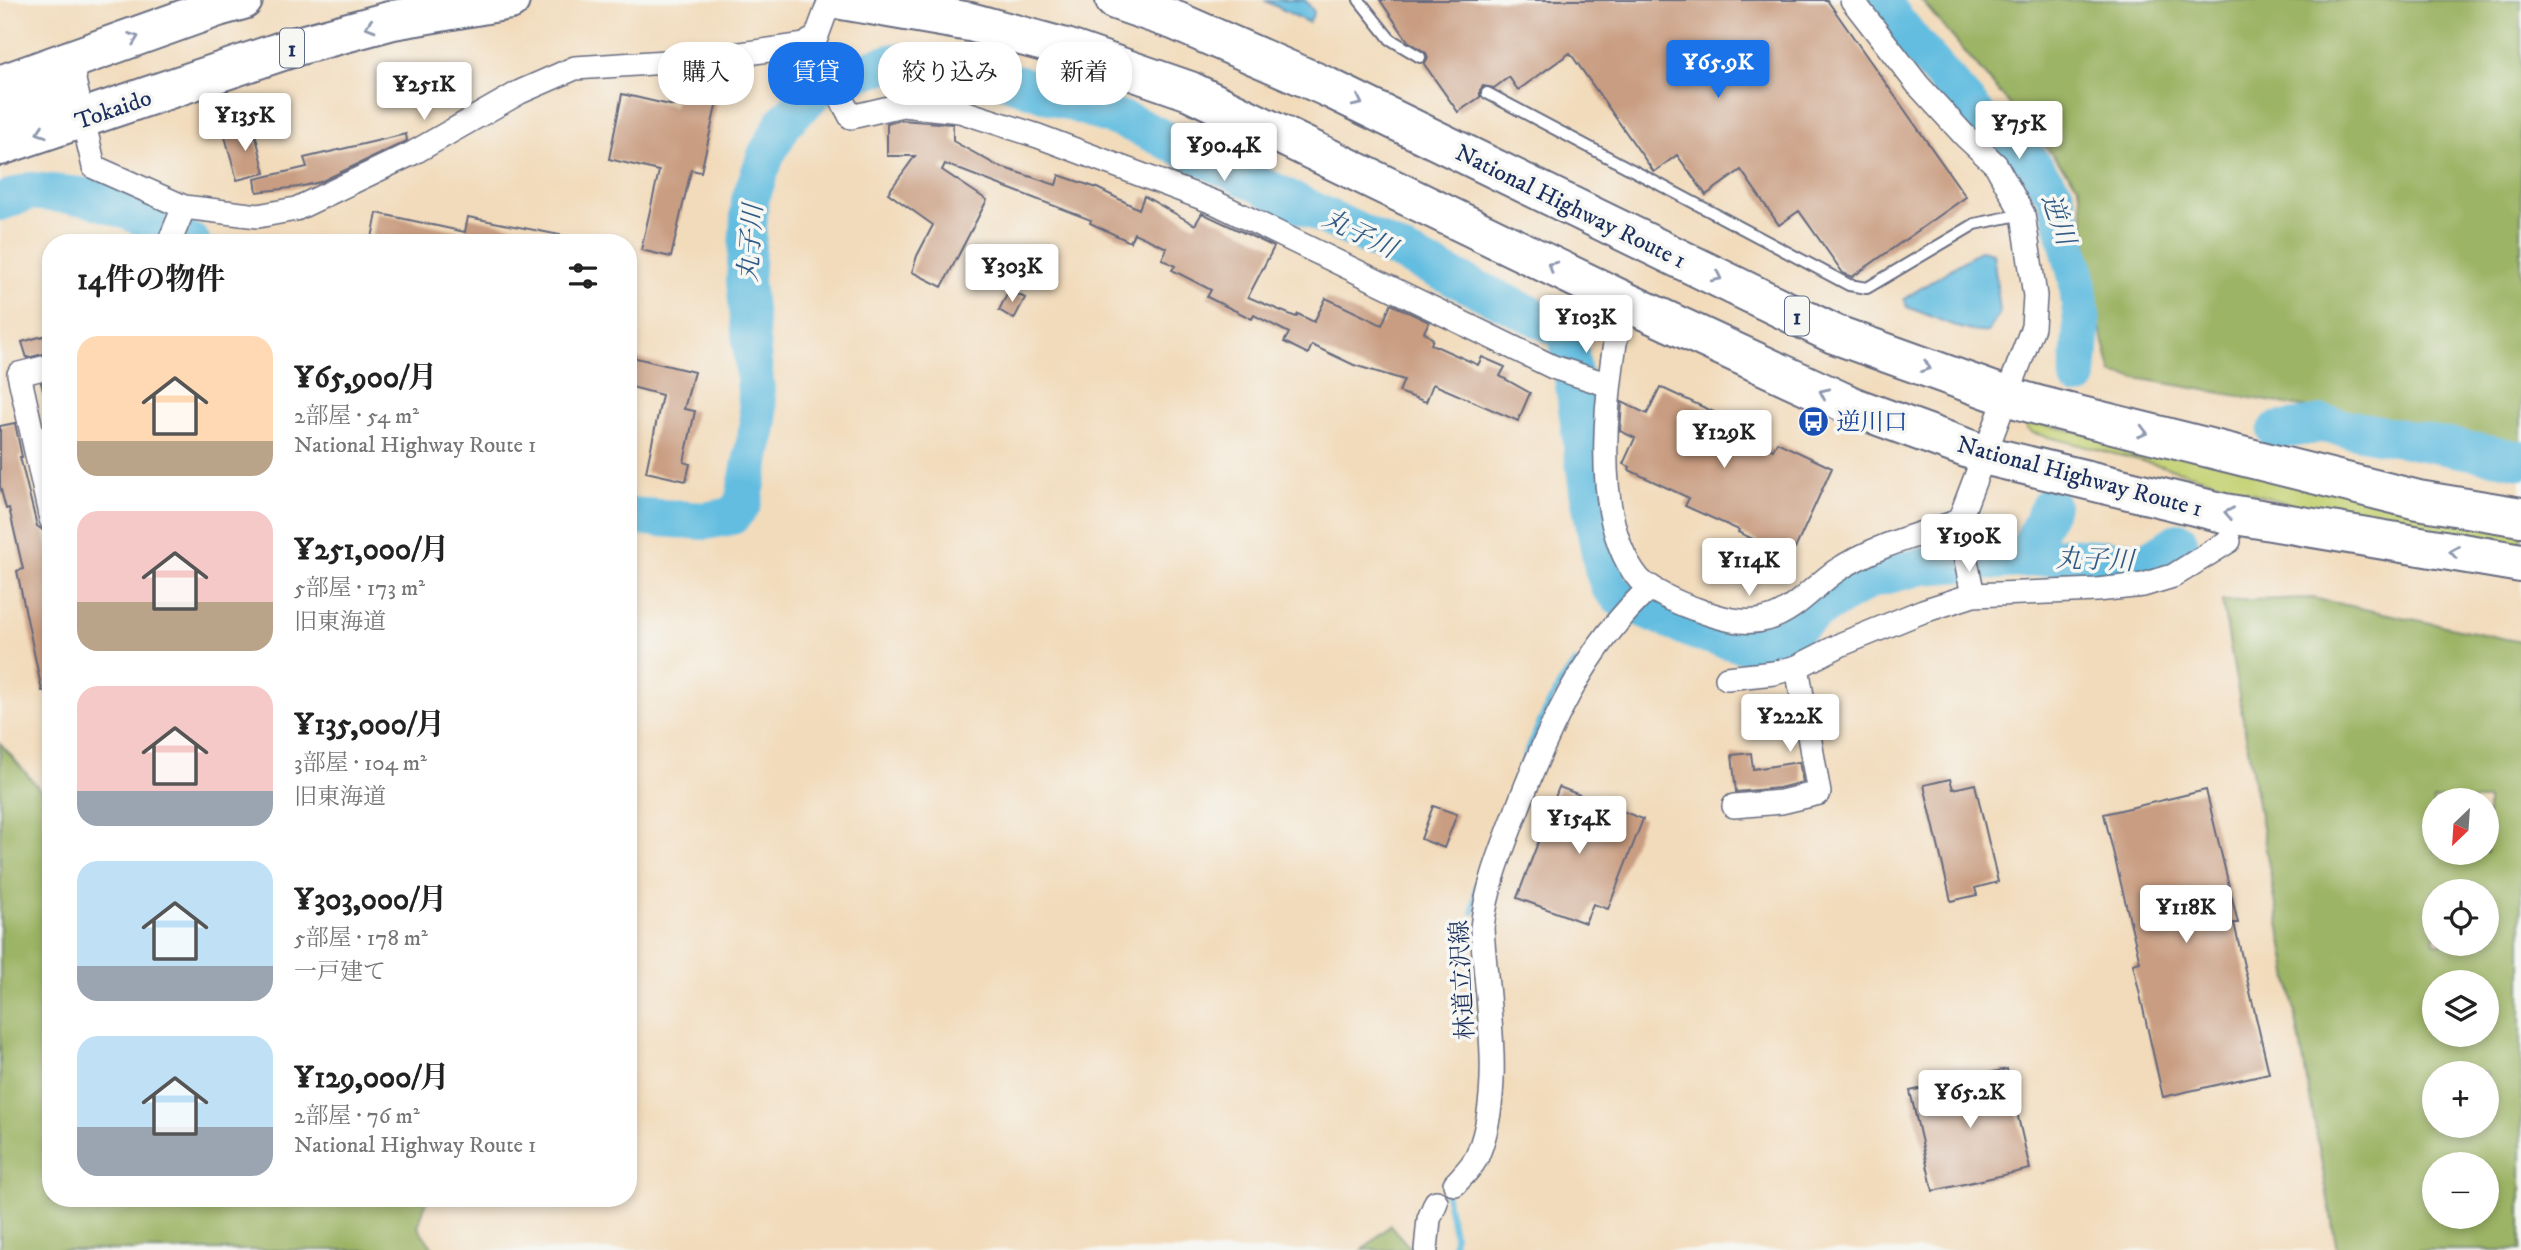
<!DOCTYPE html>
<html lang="ja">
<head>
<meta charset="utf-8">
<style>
  :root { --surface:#fff; --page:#f2f2f2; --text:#222; --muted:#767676; --accent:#1a73e8 }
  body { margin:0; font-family:"IM FELL DW Pica","Noto Serif JP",serif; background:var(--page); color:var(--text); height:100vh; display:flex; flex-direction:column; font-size:26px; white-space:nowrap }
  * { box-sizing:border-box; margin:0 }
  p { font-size:23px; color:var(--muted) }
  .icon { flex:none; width:38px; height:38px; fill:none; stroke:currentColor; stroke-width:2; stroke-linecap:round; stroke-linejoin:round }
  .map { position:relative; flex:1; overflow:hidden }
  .side { position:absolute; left:42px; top:234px; width:595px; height:973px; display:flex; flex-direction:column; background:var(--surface); border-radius:28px; box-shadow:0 4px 10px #0003 }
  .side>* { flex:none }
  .hud { position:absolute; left:658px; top:42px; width:665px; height:63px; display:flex; gap:14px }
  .needle { width:46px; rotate:205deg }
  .fabs { position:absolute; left:2422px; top:788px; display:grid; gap:14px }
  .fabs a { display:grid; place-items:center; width:77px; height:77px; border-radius:50%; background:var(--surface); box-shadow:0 4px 10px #0003; font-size:35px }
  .price { position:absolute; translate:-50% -60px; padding:0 16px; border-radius:7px; background:#fff; color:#222; font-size:23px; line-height:46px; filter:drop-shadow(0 2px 4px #0008) }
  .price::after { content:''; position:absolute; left:50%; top:42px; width:21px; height:16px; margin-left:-10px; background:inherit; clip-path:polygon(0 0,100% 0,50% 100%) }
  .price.active { background:var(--accent); color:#fff }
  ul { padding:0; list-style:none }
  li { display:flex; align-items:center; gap:21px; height:175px; padding:0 35px }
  li span { display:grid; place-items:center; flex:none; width:196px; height:140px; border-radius:21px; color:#555 }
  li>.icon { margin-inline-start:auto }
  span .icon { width:84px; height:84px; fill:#fffc; stroke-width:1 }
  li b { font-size:30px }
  h2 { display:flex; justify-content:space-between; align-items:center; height:84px; padding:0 35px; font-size:30px }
  .chip { padding:0 24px; border-radius:28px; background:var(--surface); box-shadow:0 4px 10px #0003; font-size:24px; line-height:63px }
  .chip.active { background:var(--accent); color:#fff }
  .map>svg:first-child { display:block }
  .green { fill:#c5d273; stroke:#708068; stroke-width:2 }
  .forest { fill:#9cb465; stroke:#5c7262; stroke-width:2; fill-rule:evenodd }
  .water { fill:#63bde0; stroke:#3f769f; stroke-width:2 }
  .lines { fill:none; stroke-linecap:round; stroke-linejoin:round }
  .stream { stroke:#63bde0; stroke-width:6 }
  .river { stroke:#63bde0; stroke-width:38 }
  .building { fill:#c99d81 }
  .lane-casing { stroke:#666b7f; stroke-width:14 }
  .street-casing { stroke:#666b7f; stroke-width:26 }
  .highway-casing { stroke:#666b7f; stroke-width:42 }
  .lane { stroke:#fff; stroke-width:10 }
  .street { stroke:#fff; stroke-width:23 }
  .highway { stroke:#fff; stroke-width:38 }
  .oneway { stroke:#8d97ae }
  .labels { text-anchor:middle; stroke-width:7; stroke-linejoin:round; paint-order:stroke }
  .shield { fill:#f6f6f2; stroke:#5d6b8a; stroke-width:2 }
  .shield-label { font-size:23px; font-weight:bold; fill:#1b2f5e }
  .street-label { font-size:24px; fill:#1b2f5e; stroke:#f6f6f2 }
  .transit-label { font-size:24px; fill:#164399; stroke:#f6f6f2; text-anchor:start }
  .water-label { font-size:26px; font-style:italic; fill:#315a85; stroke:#f6f6f2 }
</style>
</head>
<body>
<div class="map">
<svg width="2521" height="1250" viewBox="0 0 2521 1250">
  <rect width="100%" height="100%" fill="#f6f6f2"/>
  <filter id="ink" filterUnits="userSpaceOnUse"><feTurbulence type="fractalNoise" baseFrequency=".0143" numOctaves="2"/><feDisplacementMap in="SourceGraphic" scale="14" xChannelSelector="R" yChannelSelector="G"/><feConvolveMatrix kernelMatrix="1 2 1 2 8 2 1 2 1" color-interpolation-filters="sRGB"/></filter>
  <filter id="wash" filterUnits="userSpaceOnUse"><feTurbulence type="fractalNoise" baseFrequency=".00686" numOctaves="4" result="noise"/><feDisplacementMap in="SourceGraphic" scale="28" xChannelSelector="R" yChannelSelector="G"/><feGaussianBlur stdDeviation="1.57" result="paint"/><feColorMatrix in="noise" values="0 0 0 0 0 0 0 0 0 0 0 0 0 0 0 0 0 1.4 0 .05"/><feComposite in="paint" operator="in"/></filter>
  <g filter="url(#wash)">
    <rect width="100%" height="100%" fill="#f2dbbb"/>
    <path class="green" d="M2027,421L2521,527V552L2313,511L2170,468L2033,433L2027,429Z"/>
    <path class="forest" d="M1921,0H2521V445L2112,374L2097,315L2079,186Z
      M2312,598L2521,642V1250H2337L2222,601ZM2434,800H2487V852H2434ZM2434,891H2487V943H2434ZM2434,982H2487V1034H2434ZM2434,1073H2487V1125H2434ZM2434,1164H2487V1216H2434Z
      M0,743L51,802V1199H427L418,1227L434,1250H0Z
      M1390,1225L1412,1250H1363Z"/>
    <path class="water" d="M1264,0H1305L1314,12L1309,23Z
      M1981,250L1993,253L2000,312L1988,332C1967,335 1928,314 1907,307L1904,299Z"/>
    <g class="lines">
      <path class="stream" d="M1513,790C1528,746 1547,699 1575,662
        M1473,912L1476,889L1495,836
        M1444,1183L1454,1234L1453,1250"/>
      <path class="river" d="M1880,0L1915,44L1982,121L2021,150L2055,194L2077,278L2082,323L2078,377
        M0,202L31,191L89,197L131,212L192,243
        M2276,431L2323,424L2521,460
        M628,516L705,521L732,516L743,503L759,422L745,281L750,200L766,155L785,121L817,90L842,77L894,62L1000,78L1131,123L1567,332L1588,491L1603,569L1609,586L1623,600L1697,632L1745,645L1766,642L1786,635L1817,611L1871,579L1923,566L2062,556L2148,561L2179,541
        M2024,559L2050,505"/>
    </g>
    <g id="blocks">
      <path class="building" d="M1380,0H1827L1966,197L1852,277L1843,273L1799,211L1779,225L1741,170L1706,195L1677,155L1654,172L1570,53L1518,90L1509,77L1494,88L1483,86L1480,90V97L1458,112L1424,64L1428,58L1426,53L1408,41Z
        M679,84L719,93L701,172L691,170L671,257L641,250L659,171L609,159L622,94L674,106Z
        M901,120L953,124V141L998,166L1056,185L1059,175L1097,188L1139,209L1144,196L1195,225L1202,213L1270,245L1274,247L1248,297L1296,317L1298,314L1314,322L1326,298L1382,325L1391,304L1429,322L1424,332L1433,339L1431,344L1478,365L1482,357L1505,367L1500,376L1530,393L1518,421L1433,384L1426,402L1399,392L1404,380L1354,365L1312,345L1308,354L1284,342L1289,333L1254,315L1252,319L1207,297L1211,290L1172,270L1175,266L1162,259L1167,248L1134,233L1130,242L1090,223L1091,220L945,164L942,170L987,200L942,287L912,272L917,256L933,225L888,193L915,156H887V123Z
        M253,125L265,173L237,180L224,133Z
        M406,134L407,141L320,182L299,187L257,192L255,179L307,167L304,158Z
        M377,213L465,232L468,217L560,235L559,243H371Z
        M1009,290L1025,298L1014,319L999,310Z
        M43,336L44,338L51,336V352L27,358L22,342Z
        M628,356L694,372L684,409L695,411L684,462L690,464L686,481L646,472L662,395L628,386Z
        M51,380V398L46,399L41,383Z
        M1660,387L1731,420L1728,429L1773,450L1777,442L1832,468L1795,549L1786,545L1784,550L1766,542L1765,545L1738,532L1739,530L1685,506L1689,498L1629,470L1630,467L1623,464L1635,438L1620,431L1622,402L1647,414Z
        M15,423L22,457H20L37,526L44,531L51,562V690L42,691L17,571L23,569L9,508L6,509L0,486V426Z
        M1751,753L1753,769L1799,762L1803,782L1779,788L1736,792L1732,755Z
        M1950,779L1953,789L1975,784L1998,882L1975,888L1977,895L1951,901L1924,785Z
        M1559,787L1643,819L1608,909L1593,904L1585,923L1517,898Z
        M2206,790L2238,923H2234L2269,1073L2163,1097L2133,964L2140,962L2104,814Z
        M1433,806L1457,814L1444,848L1421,839Z
        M2007,1069L2030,1169L1933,1191L1910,1091Z"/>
    </g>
  </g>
  <g filter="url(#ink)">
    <use href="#blocks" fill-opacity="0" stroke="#666b7f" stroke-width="2"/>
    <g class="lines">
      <defs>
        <path id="lane" d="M1359,0L1390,39L1420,57
          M1487,93L1849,285L1867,288L1975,224L2023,214"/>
        <path id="street" d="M810,41L851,117L902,105L960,111L1038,136L1216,203L1553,367L1609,385
          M77,59L74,80L94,167L184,207L258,216L296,209L413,153L520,92L575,68L697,60L805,45L816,38L830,0
          M169,243L184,207
          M1622,300C1609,376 1586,515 1639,579C1649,590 1680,604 1695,609C1717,617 1743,626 1767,619C1794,612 1814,586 1836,571C1872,547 1913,536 1954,523L1961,516L2033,327L2035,296L2023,214L1996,165L1964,135L1918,85L1852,0
          M51,366L19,374L51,519
          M1954,523L1962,542L1973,595
          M1727,678L1774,673L1797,667L1842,644L1923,611L1973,595L2097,590L2143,585L2173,576L2229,541
          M1734,806L1781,802L1819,793L1797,667
          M1455,1184C1463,1175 1474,1165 1478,1154C1505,1087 1486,1000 1482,928C1486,889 1501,852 1515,815C1546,733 1584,647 1651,587
          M1426,1250L1429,1219L1436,1202"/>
        <path id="highway" d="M842,0L970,22L1066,48L1190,91L1622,300L1854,407L1988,456L2224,513L2521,563
          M1115,0L1176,21L1327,87L1834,334L2006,396L2041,406L2418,500L2521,517
          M0,85L218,7L243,0
          M0,114L49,97L67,102L81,119
          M0,146L297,46L393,20L510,0"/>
      </defs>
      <use href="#lane" class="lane-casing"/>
      <use href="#street" class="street-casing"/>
      <use href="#highway" class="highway-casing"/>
      <use href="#lane" class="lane"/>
      <use href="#street" class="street"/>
      <use href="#highway" class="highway"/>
    </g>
    <defs><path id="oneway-chevron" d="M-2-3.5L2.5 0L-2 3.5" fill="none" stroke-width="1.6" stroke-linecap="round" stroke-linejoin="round" transform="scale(1.75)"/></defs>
    <g class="oneway">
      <use href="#oneway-chevron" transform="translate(370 26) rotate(164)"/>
      <use href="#oneway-chevron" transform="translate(134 38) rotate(-20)"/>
      <use href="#oneway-chevron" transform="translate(1358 102) rotate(26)"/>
      <use href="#oneway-chevron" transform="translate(41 132) rotate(162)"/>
      <use href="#oneway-chevron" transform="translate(1552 266) rotate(-154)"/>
      <use href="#oneway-chevron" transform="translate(1717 277) rotate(26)"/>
      <use href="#oneway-chevron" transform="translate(1926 367) rotate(20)"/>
      <use href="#oneway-chevron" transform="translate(1824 393) rotate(-155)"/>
      <use href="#oneway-chevron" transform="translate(2143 432) rotate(14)"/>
      <use href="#oneway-chevron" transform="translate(2229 513) rotate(-169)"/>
      <use href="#oneway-chevron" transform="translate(2454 552) rotate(-170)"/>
    </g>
  </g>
  <defs>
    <symbol id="bus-disc" viewBox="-11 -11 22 22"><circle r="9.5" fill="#1a4fb4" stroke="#f6f6f2"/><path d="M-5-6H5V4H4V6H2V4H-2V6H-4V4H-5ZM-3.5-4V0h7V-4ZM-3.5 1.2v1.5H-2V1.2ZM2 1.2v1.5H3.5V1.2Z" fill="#fff"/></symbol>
  </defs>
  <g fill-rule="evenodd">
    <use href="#bus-disc" x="1796" y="404" width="35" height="35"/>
  </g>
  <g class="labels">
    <g class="shield">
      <rect x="280" y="28.5" width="24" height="39" rx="5"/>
      <rect x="1785" y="296.5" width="24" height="39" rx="5"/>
    </g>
    <g class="shield-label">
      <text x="292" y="56">1</text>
      <text x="1797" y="324">1</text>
    </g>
    <g class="street-label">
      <text transform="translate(113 109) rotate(-19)" y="8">Tokaido</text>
      <text transform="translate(1571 206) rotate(26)" y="8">National Highway Route 1</text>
      <text transform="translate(2080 476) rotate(15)" y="8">National Highway Route 1</text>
      <text transform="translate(1462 980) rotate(-93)" y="8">林道立沢線</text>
    </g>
    <g class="transit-label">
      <text x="1836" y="430">逆川口</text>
    </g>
    <g class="water-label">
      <text transform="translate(2059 219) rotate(71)" y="9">逆川</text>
      <text transform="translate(1360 233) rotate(26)" y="9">丸子川</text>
      <text transform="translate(750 243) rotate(-86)" y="9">丸子川</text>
      <text transform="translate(2095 559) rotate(2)" y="9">丸子川</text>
    </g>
  </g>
</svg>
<div class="fabs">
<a><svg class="needle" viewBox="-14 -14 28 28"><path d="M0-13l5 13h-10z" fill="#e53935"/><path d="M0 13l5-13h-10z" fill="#767676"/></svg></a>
<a><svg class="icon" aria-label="locate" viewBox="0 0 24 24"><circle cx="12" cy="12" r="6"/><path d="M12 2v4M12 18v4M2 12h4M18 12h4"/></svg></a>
<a><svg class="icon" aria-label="layers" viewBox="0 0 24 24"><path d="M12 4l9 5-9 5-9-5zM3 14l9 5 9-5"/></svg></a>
<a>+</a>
<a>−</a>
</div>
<b class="price active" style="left:1718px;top:100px">¥65.9K</b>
<b class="price" style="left:424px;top:122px">¥251K</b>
<b class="price" style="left:245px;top:153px">¥135K</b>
<b class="price" style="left:2019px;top:161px">¥75K</b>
<b class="price" style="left:1224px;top:183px">¥90.4K</b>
<b class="price" style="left:1012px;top:304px">¥303K</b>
<b class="price" style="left:1586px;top:355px">¥103K</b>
<b class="price" style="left:1724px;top:470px">¥129K</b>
<b class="price" style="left:1969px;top:574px">¥190K</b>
<b class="price" style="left:1749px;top:598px">¥114K</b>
<b class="price" style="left:1790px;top:754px">¥222K</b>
<b class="price" style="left:1579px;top:856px">¥154K</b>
<b class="price" style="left:2186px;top:945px">¥118K</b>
<b class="price" style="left:1970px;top:1130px">¥65.2K</b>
<div class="hud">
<a class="chip">購入</a>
<a class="chip active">賃貸</a>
<a class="chip">絞り込み</a>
<a class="chip">新着</a>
</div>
<section class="side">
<h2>14件の物件<svg class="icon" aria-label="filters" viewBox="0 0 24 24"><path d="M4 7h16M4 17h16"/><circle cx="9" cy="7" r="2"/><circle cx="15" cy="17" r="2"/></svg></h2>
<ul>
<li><span style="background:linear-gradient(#ffd9b3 75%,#b9a48a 0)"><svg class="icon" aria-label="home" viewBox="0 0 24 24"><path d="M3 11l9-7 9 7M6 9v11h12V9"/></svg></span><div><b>¥65,900/月</b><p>2部屋 · 54 m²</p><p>National Highway Route 1</p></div></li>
<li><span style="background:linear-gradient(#f6c9c9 65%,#b9a48a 0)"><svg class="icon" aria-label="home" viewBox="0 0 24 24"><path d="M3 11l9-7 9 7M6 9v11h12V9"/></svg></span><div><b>¥251,000/月</b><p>5部屋 · 173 m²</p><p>旧東海道</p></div></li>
<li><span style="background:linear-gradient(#f6c9c9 75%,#9aa5b1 0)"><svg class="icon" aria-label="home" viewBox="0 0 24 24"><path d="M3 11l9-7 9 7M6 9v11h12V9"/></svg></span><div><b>¥135,000/月</b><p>3部屋 · 104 m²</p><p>旧東海道</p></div></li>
<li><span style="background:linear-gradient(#bfe0f5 75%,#9aa5b1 0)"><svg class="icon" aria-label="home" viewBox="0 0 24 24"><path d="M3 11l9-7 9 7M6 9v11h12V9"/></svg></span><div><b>¥303,000/月</b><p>5部屋 · 178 m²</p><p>一戸建て</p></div></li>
<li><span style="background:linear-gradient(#bfe0f5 65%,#9aa5b1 0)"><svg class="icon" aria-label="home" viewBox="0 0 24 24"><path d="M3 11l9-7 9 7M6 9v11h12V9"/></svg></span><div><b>¥129,000/月</b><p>2部屋 · 76 m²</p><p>National Highway Route 1</p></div></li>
</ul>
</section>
</div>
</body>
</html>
